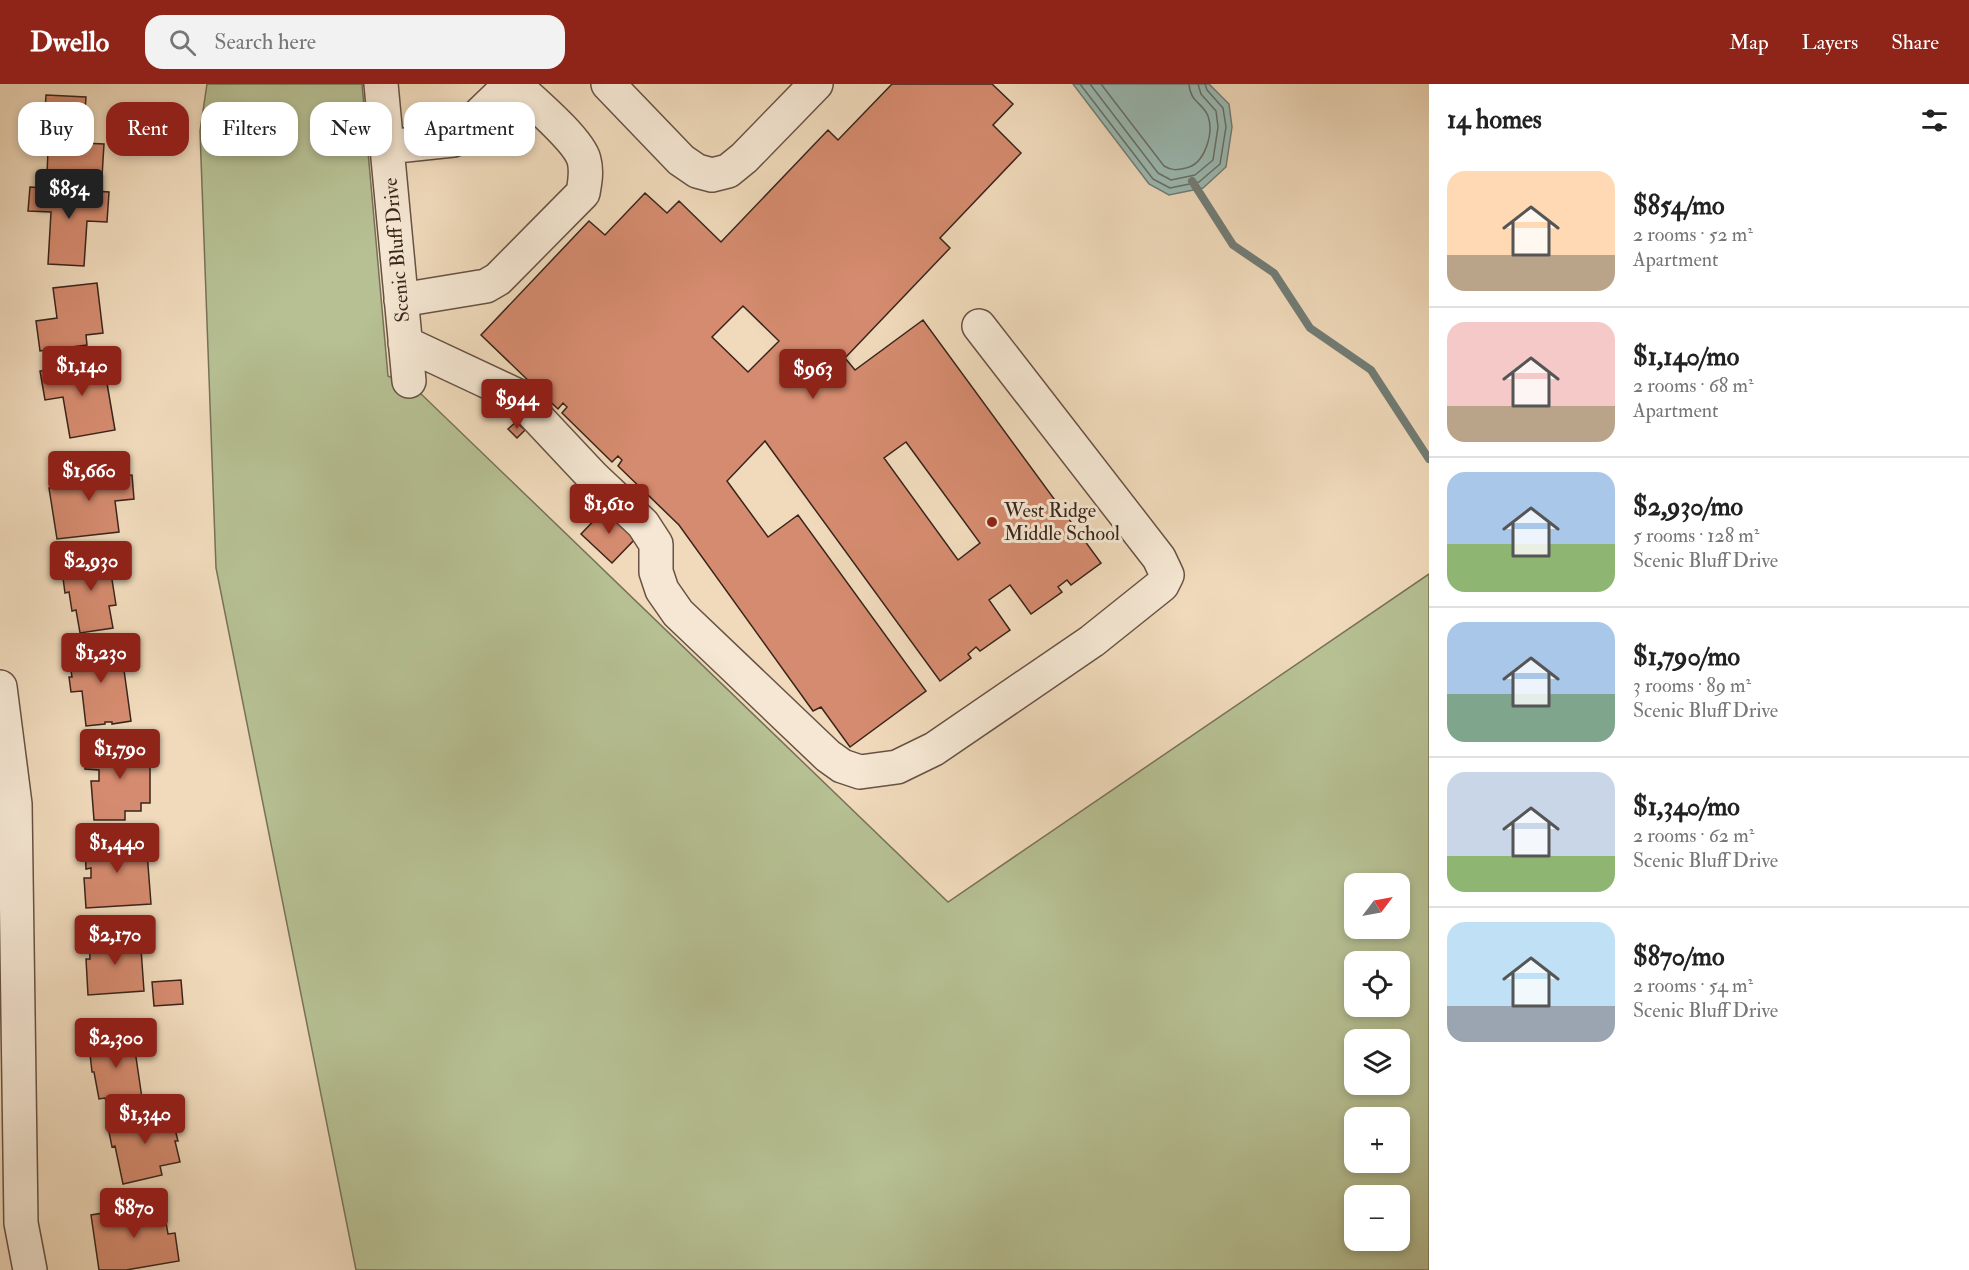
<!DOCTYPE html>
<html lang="en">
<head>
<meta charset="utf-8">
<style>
  :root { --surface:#fff; --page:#f2f2f2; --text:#222; --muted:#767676; --line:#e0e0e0; --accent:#8f2418 }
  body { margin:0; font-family:"IM FELL Double Pica",serif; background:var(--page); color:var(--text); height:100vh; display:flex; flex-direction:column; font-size:22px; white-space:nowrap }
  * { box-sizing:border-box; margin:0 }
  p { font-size:20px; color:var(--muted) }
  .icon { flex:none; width:33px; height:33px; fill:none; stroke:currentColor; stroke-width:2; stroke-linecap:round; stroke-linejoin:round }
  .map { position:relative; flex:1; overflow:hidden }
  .panel { display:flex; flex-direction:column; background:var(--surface); width:540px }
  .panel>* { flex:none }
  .top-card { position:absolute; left:18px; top:18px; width:570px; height:54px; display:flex; gap:12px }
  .needle { width:39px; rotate:58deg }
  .fabs { position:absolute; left:1344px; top:789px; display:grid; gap:12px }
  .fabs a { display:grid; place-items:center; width:66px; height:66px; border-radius:12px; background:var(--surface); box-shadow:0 3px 9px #0003; font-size:30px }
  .price { position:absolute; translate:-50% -51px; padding:0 14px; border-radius:6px; background:var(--accent); color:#fff; font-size:20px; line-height:39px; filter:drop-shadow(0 2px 3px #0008) }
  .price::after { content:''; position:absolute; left:50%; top:36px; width:18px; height:14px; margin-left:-9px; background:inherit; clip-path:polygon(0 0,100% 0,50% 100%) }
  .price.active { background:#222; color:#fff }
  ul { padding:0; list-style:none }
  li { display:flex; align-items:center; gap:18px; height:150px; padding:0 18px }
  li+li { border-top:2px solid var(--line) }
  li span { display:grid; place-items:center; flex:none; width:168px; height:120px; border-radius:18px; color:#555 }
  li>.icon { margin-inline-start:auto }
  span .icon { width:72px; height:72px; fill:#fffc; stroke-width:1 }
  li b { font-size:26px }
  h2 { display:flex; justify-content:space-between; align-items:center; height:72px; padding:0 18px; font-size:26px }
  .chip { padding:0 21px; border-radius:18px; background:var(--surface); box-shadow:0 3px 9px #0003; font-size:21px; line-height:54px }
  .chip.active { background:var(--accent); color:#fff }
  header { display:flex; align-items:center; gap:36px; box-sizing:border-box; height:84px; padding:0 30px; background:var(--accent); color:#fff }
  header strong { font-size:28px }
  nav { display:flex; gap:33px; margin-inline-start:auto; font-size:21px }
  .search { width:420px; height:54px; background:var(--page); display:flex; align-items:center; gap:15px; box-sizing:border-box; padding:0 21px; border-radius:18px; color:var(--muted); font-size:22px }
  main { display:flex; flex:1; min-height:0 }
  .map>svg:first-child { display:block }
  .green { fill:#b6c093; stroke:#787258; stroke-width:1.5; fill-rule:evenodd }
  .water { fill:#9abab3; stroke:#737e77; stroke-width:1.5 }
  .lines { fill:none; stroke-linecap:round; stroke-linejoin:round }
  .shore { stroke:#6a7068; stroke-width:1.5 }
  .stream { stroke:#737e77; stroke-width:8 }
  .building { fill:#d58b6f; stroke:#39251c; stroke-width:1.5; fill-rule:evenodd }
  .minor-casing { stroke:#675244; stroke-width:36 }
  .minor { stroke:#f5e7d3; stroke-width:33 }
  .poi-dot { fill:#8f2418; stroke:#f5e7d3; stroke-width:2 }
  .labels { text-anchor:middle; stroke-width:6; stroke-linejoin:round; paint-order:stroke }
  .street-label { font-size:20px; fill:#39251c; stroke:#f5e7d3 }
  .poi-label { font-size:20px; fill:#39251c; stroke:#f5e7d3; text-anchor:start }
</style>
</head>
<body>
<header>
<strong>Dwello</strong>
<div class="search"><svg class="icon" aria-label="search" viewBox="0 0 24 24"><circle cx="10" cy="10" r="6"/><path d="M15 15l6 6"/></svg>Search here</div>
<nav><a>Map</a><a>Layers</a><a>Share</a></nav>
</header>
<main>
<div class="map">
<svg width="1429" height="1186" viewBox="0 0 1429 1186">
  <rect width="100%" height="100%" fill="#f0dabb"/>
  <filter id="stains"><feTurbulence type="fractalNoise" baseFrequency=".00333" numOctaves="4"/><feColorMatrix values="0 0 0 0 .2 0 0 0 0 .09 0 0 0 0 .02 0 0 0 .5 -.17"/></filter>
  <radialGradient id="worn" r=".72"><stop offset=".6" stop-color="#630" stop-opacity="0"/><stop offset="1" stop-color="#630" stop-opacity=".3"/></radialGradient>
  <path class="green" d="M207,0H362L388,292L417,306L948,818L1429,490V1186H356L216,484L200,47ZM1354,800H1400V844H1354ZM1354,878H1400V922H1354ZM1354,956H1400V1000H1354ZM1354,1034H1400V1078H1354ZM1354,1112H1400V1156H1354Z"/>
  <path class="water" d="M1073,0H1209L1229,20L1232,43L1226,83L1203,104L1169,111L1149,100Z"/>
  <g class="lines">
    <path class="shore" d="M1080,0L1153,95L1170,104L1199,98L1220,80L1226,43L1223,24L1207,6L1205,0
      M1090,0L1158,89L1171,96L1195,91L1213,76L1218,43L1216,27L1201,10L1198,0
      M1101,0L1164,82C1172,87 1177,86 1186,84C1205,80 1214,49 1208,32C1203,19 1190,18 1189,0"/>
    <path class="stream" d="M1192,97L1233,161L1274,189L1310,244L1371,286L1429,375"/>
  </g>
  <path class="building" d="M892,0H992L1013,20L993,41L1021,69L940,154L950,164L845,274L855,286L923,236L1101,479L1071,501L1067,496L1058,503L1062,508L1031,530L1010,501L989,516L1010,546L980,567L976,563L968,570L971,574L940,597L765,357L727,397L768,453L798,431L926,607L850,663L821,623L813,627L679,441L618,382L622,376L618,372L612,378L562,329L567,323L563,319L558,325L481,251L589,137L605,151L645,109L667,129L679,117L721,158L828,46L838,56ZM743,222L779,257L748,288L712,253ZM906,358L980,459L958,476L884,374Z
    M46,11L86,13L83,59L104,60L102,93L47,90L49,42H44Z
    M30,103L109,108L107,138L87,137L84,182L48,180L51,128L28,127Z
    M97,199L103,249L86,251L87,261L40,267L36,237L57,234L53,204Z
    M103,276L115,346L70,354L63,313L45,316L40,287Z
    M516,338L525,346L517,354L508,345Z
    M99,379L100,386L112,385L113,393L132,391L134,415L115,417L119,448L57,455L49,404H52L51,395L82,391L80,381Z
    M606,424L637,453L612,479L581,450Z
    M108,470L116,521L109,522L113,544L80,549L76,526L72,527L69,508L65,509L63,494L66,493L64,477Z
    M121,561L122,574L125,576L126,584L124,586L131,637L112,640V638H105V640L86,642L82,607L71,608L69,593H72L68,568Z
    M150,662L156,665L157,674L150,680V719H141V727H125V736H94L91,697H99V686L85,685V666Z
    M146,755L151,820L86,824L84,794H91V784L86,785L85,759Z
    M140,851L144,907L88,911L86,875H90L89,855Z
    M181,896L183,920L154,922L152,898Z
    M132,946L143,1021L112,1025L110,1016L106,1017L105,1014L99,1015L94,988H92L88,952Z
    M170,1025L178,1057H175L180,1078L160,1082L162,1091L123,1100L115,1062L112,1063L108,1043L113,1042L112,1038Z
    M163,1120L168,1150L175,1149L179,1177L126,1186H99L91,1131L110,1128V1135L121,1133L120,1126Z"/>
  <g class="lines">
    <defs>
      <path id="minor" d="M381,0L409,297
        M608,0L681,76L697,87L712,91L728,87L744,74L816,0
        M387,63L453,56L511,0
        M401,216L486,202L498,195L583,109C585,98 587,87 584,76C579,56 531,16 514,0
        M405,259L516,311L593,393L643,440L656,460V488L662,506L678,529L828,672L842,682L860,688L897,683L934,665L1092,557L1162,501L1167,491L1159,474L979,242
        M0,603L15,720L21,1139L30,1186"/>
    </defs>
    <use href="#minor" class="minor-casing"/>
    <use href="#minor" class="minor"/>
  </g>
  <circle class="poi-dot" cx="992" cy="438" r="6"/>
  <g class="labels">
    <g class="street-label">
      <text transform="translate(396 166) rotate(-95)" y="7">Scenic Bluff Drive</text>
    </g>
    <g class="poi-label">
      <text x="1004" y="433">West Ridge<tspan x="1004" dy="23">Middle School</tspan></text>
    </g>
  </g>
  <rect width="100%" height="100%" filter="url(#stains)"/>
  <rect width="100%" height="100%" fill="url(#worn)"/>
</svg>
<div class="fabs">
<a><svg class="needle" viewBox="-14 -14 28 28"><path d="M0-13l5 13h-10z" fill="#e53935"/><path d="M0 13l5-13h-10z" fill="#767676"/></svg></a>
<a><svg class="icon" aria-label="locate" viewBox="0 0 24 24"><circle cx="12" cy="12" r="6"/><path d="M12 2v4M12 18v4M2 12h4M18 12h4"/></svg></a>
<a><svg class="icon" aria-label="layers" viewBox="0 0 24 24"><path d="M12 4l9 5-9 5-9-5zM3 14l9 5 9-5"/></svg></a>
<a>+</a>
<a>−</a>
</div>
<b class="price active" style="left:69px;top:136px">$854</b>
<b class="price" style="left:82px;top:313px">$1,140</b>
<b class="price" style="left:813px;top:316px">$963</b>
<b class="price" style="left:517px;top:346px">$944</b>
<b class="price" style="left:89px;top:418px">$1,660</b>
<b class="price" style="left:609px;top:451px">$1,610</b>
<b class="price" style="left:91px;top:508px">$2,930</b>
<b class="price" style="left:101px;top:600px">$1,230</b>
<b class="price" style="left:120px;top:696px">$1,790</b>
<b class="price" style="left:117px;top:790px">$1,440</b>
<b class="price" style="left:115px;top:882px">$2,170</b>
<b class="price" style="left:116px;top:985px">$2,300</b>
<b class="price" style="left:145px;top:1061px">$1,340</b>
<b class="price" style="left:134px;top:1155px">$870</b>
<div class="top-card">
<a class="chip">Buy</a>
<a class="chip active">Rent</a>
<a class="chip">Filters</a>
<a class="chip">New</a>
<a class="chip">Apartment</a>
</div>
</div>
<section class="panel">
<h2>14 homes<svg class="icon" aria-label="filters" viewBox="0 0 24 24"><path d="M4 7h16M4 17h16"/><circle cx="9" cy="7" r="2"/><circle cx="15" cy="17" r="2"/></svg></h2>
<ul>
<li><span style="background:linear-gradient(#ffd9b3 70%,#b9a48a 0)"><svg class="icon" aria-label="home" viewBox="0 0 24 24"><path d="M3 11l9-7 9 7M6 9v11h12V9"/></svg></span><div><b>$854/mo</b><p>2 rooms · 52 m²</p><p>Apartment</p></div></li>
<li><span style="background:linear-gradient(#f6c9c9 70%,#b9a48a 0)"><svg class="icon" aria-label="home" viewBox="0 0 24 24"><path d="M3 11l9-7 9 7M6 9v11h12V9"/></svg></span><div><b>$1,140/mo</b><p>2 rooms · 68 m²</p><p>Apartment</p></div></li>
<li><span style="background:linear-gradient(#a9c7e8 60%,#8fb573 0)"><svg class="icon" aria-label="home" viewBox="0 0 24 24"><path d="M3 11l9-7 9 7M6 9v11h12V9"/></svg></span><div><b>$2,930/mo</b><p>5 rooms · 128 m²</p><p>Scenic Bluff Drive</p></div></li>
<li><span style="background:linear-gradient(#a9c7e8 60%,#7fa58c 0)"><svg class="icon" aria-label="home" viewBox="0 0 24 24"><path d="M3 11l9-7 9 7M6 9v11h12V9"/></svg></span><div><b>$1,790/mo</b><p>3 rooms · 89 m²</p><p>Scenic Bluff Drive</p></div></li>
<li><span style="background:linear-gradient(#c9d6e8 70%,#8fb573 0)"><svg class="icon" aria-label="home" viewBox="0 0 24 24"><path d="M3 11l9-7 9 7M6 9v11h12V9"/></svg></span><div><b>$1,340/mo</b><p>2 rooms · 62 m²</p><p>Scenic Bluff Drive</p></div></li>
<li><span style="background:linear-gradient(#bfe0f5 70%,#9aa5b1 0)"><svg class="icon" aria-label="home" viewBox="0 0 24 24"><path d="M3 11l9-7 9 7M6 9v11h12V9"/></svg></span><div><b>$870/mo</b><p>2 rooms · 54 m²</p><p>Scenic Bluff Drive</p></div></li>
</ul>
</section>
</main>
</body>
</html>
